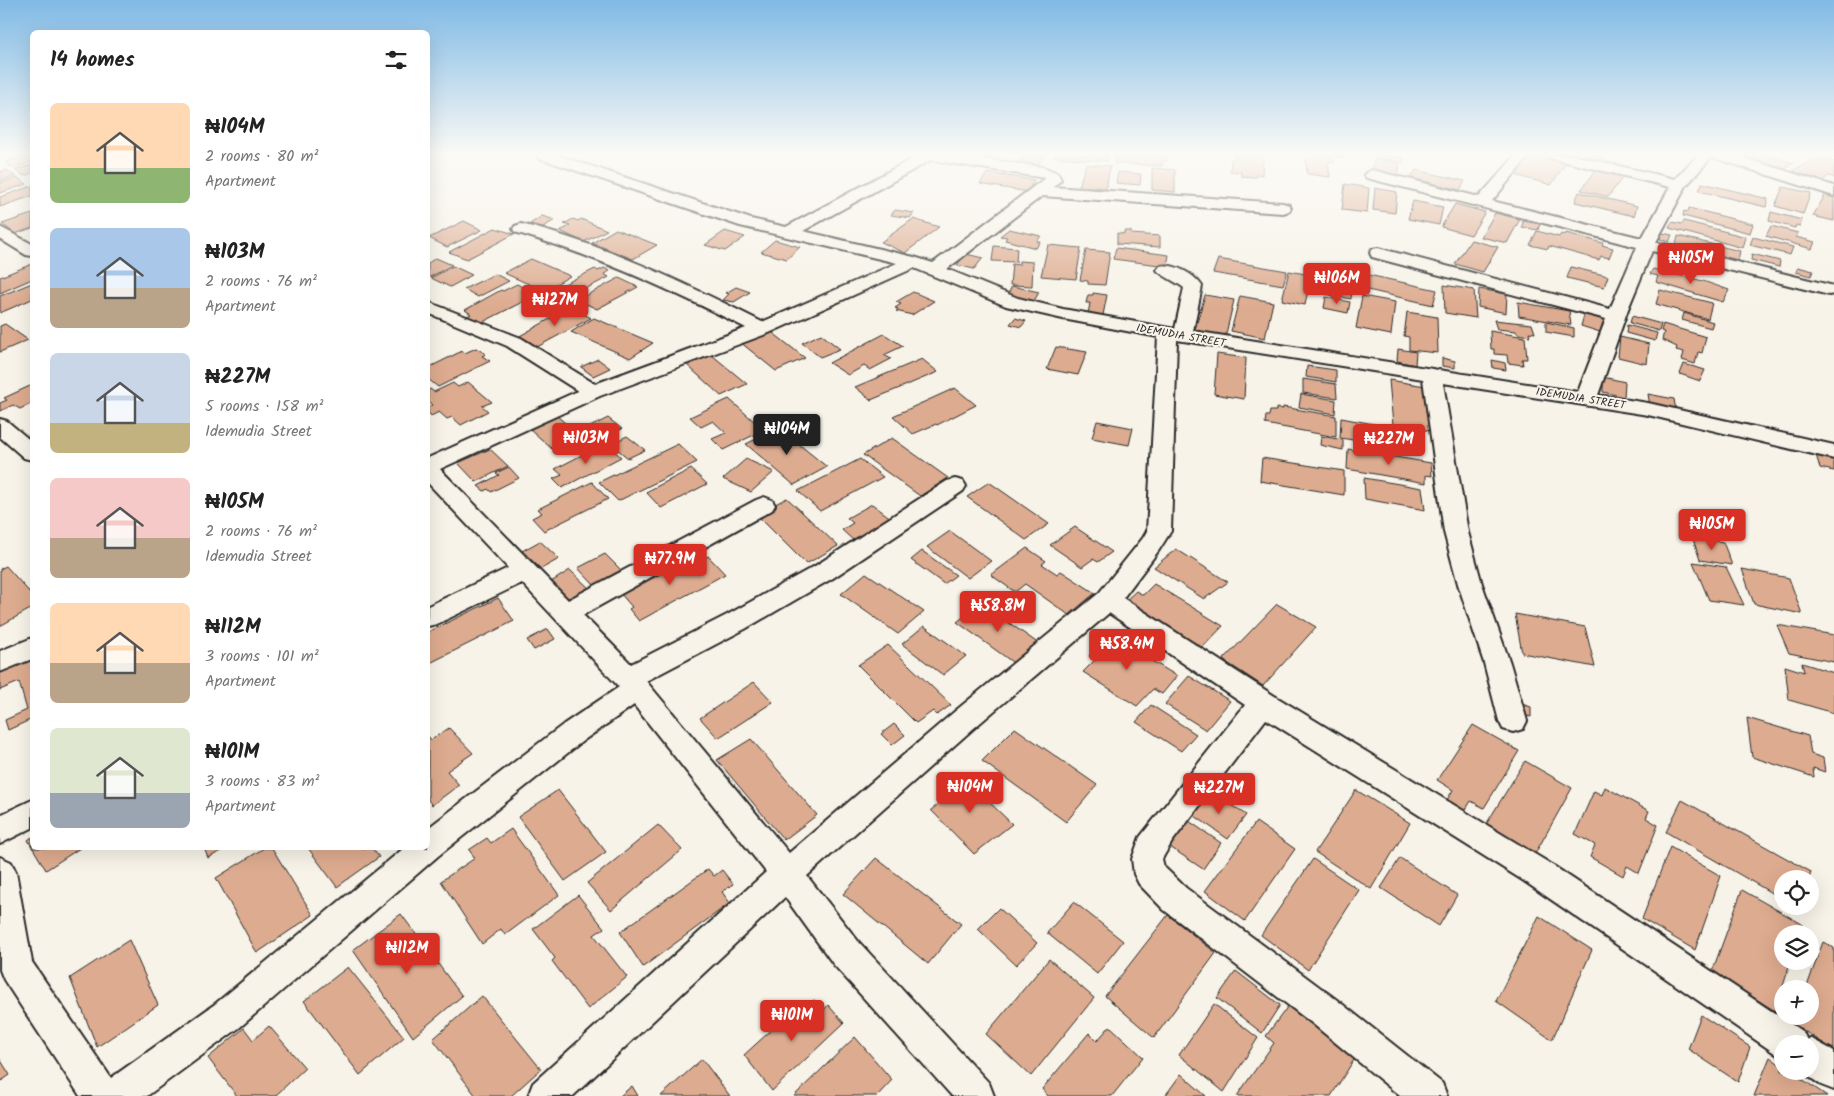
<!DOCTYPE html>
<html lang="en">
<head>
<meta charset="utf-8">
<style>
  :root { --surface:#fff; --page:#f6f6f6; --text:#222; --muted:#767676; --accent:#d93025 }
  body { margin:0; font-family:Kalam,sans-serif; background:var(--page); color:var(--text); height:100vh; display:flex; flex-direction:column; font-size:19px; white-space:nowrap }
  * { box-sizing:border-box; margin:0 }
  p { font-size:16px; color:var(--muted) }
  .icon { flex:none; width:28px; height:28px; fill:none; stroke:currentColor; stroke-width:2; stroke-linecap:round; stroke-linejoin:round }
  .map { position:relative; flex:1; overflow:hidden }
  .side { position:absolute; left:30px; top:30px; width:400px; height:820px; display:flex; flex-direction:column; background:var(--surface); border-radius:8px; box-shadow:0 5px 20px #0002 }
  .side>* { flex:none }
  .fabs { position:absolute; left:1774px; top:870px; display:grid; gap:10px }
  .fabs a { display:grid; place-items:center; width:45px; height:45px; border-radius:50%; background:var(--surface); box-shadow:0 5px 20px #0002; font-size:25px }
  .price { position:absolute; translate:-50% -42px; padding:0 11px; border-radius:5px; background:var(--accent); color:#fff; font-size:16px; line-height:32px; filter:drop-shadow(0 1px 2px #0008) }
  .price::after { content:''; position:absolute; left:50%; top:30px; width:15px; height:11px; margin-left:-8px; background:inherit; clip-path:polygon(0 0,100% 0,50% 100%) }
  .price.selected { background:#222; color:#fff }
  ul { padding:0; list-style:none }
  li { display:flex; align-items:center; gap:15px; height:125px; padding:0 20px }
  li span { display:grid; place-items:center; flex:none; width:140px; height:100px; border-radius:8px; color:#555 }
  li>.icon { margin-inline-start:auto }
  span .icon { width:60px; height:60px; fill:#fffc; stroke-width:1 }
  li b { font-size:21px }
  h2 { display:flex; justify-content:space-between; align-items:center; height:60px; padding:0 20px; font-size:21px }
  .map>svg:first-child { display:block }
  .building { fill:#ddab8f; stroke:#2b2b2b }
  .lines { fill:none; stroke-linecap:round; stroke-linejoin:round }
  .minor-casing { stroke:#2b2b2b; stroke-width:4 }
  .minor { fill:#f7f3e8; fill-rule:evenodd }
  .labels { text-anchor:middle; stroke-width:4; stroke-linejoin:round; paint-order:stroke }
  .far-street-label { font-size:11px; fill:#2b2b2b; stroke:#f7f3e8 }
</style>
</head>
<body>
<div class="map">
<svg width="1834" height="1096" viewBox="0 0 1834 1096">
  <rect width="100%" height="100%" fill="#f7f3e8"/>
  <filter id="ink" filterUnits="userSpaceOnUse"><feTurbulence type="fractalNoise" baseFrequency=".02" numOctaves="2"/><feDisplacementMap in="SourceGraphic" scale="10" xChannelSelector="R" yChannelSelector="G"/><feConvolveMatrix kernelMatrix="1 2 1 2 8 2 1 2 1" color-interpolation-filters="sRGB"/></filter>
  <g filter="url(#ink)">
    <path class="building" d="M29,155H32V162L13,168L5,162Z
      M1024,155H1045L1035,169L1017,166Z
      M1055,155H1109L1108,161L1054,157Z
      M1115,155L1168,156V161H1162V166L1114,163Z
      M1234,155H1263L1262,175L1257,174L1256,177L1241,176V172L1230,171L1231,159L1234,160Z
      M1305,155H1344L1345,158L1328,155V157L1334,158V162H1328L1330,177L1307,174Z
      M1375,155L1404,157L1403,162L1374,158Z
      M1531,155H1532L1566,163L1551,185L1515,175Z
      M1578,155H1607L1602,161Z
      M1734,155H1767L1794,163L1782,171Z
      M1816,157L1834,162V178L1829,176L1822,181L1793,171Z
      M1374,159L1400,163L1398,178L1372,174Z
      M1086,164L1110,166L1106,188L1079,186Z
      M32,165V173L24,176L15,170Z
      M1152,168L1175,170V192L1152,190Z
      M7,170L15,176L0,181V172Z
      M1416,170L1465,181L1460,190L1411,178Z
      M1596,170L1623,177L1608,197L1581,190Z
      M1118,172L1141,174L1140,185L1116,183Z
      M987,173L1034,180L1028,192L980,184Z
      M17,178L27,184L0,193V183Z
      M1702,183L1768,199L1766,207L1699,191Z
      M1345,184L1369,188L1367,213L1342,210Z
      M32,186V196L0,207V197Z
      M1783,187L1811,193L1803,214L1775,206Z
      M1375,188L1397,192L1395,213L1373,210Z
      M1579,192L1637,206L1634,216L1575,202Z
      M1825,195L1834,198V221L1813,216Z
      M1413,201L1443,207L1439,225L1408,219Z
      M1455,204L1485,212L1471,235L1441,227Z
      M1689,208L1753,224L1750,233L1683,216L1684,211L1688,212Z
      M895,210L914,213L910,218L891,215Z
      M1771,212L1802,220L1800,226L1796,225L1795,228L1769,221Z
      M1495,213L1520,219L1507,243L1481,237Z
      M32,214V228L15,234L2,224Z
      M542,216L555,220L543,227L530,224Z
      M573,219L578,221L581,219L607,230L584,242L560,231L570,226L564,224Z
      M913,219L939,227L905,253L881,242Z
      M464,221L482,230L447,247L429,238Z
      M1523,221L1540,224L1538,230L1522,227Z
      M1684,221L1746,237L1743,248L1669,228L1672,222L1682,224Z
      M1771,226L1798,233L1796,237L1815,242L1812,249L1766,236Z
      M495,228L514,234L467,259L449,252Z
      M616,229L657,245L633,259L592,243Z
      M1009,229L1041,236L1037,241L1040,242L1036,248L1005,240L1007,237L1000,236Z
      M725,231L745,237L725,251L705,245Z
      M1124,231H1131V234L1160,236V247L1117,244V233L1124,234Z
      M1537,231L1559,237L1561,234L1565,235L1566,233L1603,243L1602,245L1613,248L1609,258L1601,256L1599,260L1549,246L1548,249L1530,245Z
      M1662,233L1672,235L1669,242L1660,239Z
      M1678,236L1740,251L1738,260L1676,245Z
      M1753,237L1793,247L1790,255L1750,245Z
      M775,240L800,247L787,259L761,252Z
      M1471,240L1498,247L1483,272L1455,264Z
      M1048,245L1081,248L1076,279L1041,276Z
      M994,246L1017,248L1016,262L992,261Z
      M1116,248L1169,255L1167,266L1113,259Z
      M1086,250L1110,252L1105,285L1088,284V281L1080,280Z
      M966,254L983,258L974,269L957,265Z
      M1752,254L1780,261L1779,267L1751,260Z
      M436,258L452,265L430,277L428,276V263Z
      M531,259L570,276L544,291L504,273Z
      M1218,259L1287,271L1283,285L1213,273Z
      M1019,261L1033,262L1032,286L1010,285L1012,264L1019,265Z
      M32,264V279L0,293V277Z
      M453,266L472,275L450,287L431,278Z
      M1571,267L1608,276L1604,287L1567,278Z
      M1798,267L1813,271L1811,276L1796,272Z
      M604,268L610,271L604,274L609,277L565,299L550,291L595,269L598,271Z
      M1653,269L1703,281L1729,290L1723,302L1656,282L1658,276L1650,274Z
      M1289,271L1311,275L1305,305L1282,300Z
      M495,274L509,281L478,297L464,289Z
      M1364,274L1437,290L1433,305L1359,288Z
      M1329,277L1353,281L1351,299L1325,294Z
      M619,278L638,287L597,309L578,300Z
      M32,283V299L0,313V296Z
      M517,284L536,295L481,323L467,316L471,314L465,310L501,290L503,291Z
      M1444,285L1474,290L1476,318L1445,313Z
      M1012,286L1039,292L1033,303L1006,298Z
      M736,287L750,292L734,302L723,300L729,294L726,293Z
      M1479,289L1507,294L1506,313L1478,307Z
      M1660,290L1712,303L1708,319L1656,304Z
      M913,292L934,301L912,315L896,311L898,309L895,308L901,304L896,302Z
      M1093,293L1107,295L1103,315L1088,314L1090,303H1086L1088,295H1093Z
      M1205,295L1234,300L1225,338L1194,333Z
      M1240,296L1273,302L1265,338L1231,331Z
      M1362,296L1395,302L1391,335L1356,328Z
      M1326,297L1350,302L1348,313L1324,308Z
      M1518,302L1569,311L1571,325L1519,316Z
      M571,307L591,318L537,347L518,337Z
      M1407,312L1437,317L1438,353L1409,350V337L1404,336Z
      M1585,312L1605,317L1600,332L1581,326Z
      M1684,313L1713,322L1711,328L1682,320Z
      M1632,316L1661,324L1659,331L1630,323Z
      M594,318L653,343L630,358L571,332Z
      M1015,318L1026,321L1021,327L1010,324Z
      M1494,320L1532,324L1535,333L1529,332L1530,336L1518,334L1516,331L1497,329Z
      M1546,322L1574,328V337L1546,332Z
      M5,324L28,340L0,352V326Z
      M1663,324L1706,337L1702,353L1698,352L1695,364L1682,360L1684,352L1676,350L1677,347L1662,340L1664,332L1661,331Z
      M1627,325L1657,333L1655,341L1626,333Z
      M768,329L805,358L776,371L740,342Z
      M1490,331L1525,337L1527,359H1522L1523,365L1508,363L1507,355L1494,354V349H1491Z
      M821,334L840,349L820,357L802,343Z
      M884,334L903,346L884,355L891,359L870,370L864,366L848,375L829,363Z
      M1620,337L1649,344L1647,364L1618,357Z
      M1056,347L1087,352L1078,375L1047,369Z
      M476,348L486,354L482,356L490,361L438,387L428,379V368L462,351L465,353Z
      M1398,349L1416,352L1415,365L1397,361Z
      M1217,354L1246,358L1244,399L1214,394Z
      M712,355L747,384L721,396L687,365Z
      M1442,358L1455,361V368L1442,366Z
      M598,359L610,368L593,376L581,367Z
      M922,359L938,372L871,400L855,387Z
      M1492,360L1505,363L1506,370L1493,368Z
      M1684,364L1705,370L1700,381L1680,374Z
      M1307,366L1336,370V382L1306,377Z
      M1603,377L1625,382L1624,397L1603,392Z
      M1303,379L1336,384L1337,398L1303,393Z
      M1389,380L1425,386L1431,431L1393,425Z
      M468,382L492,402L482,406L488,411L461,425L452,417L447,419L439,412L431,416L428,412V407L432,405L428,401V390L430,389L434,392L453,383L458,387Z
      M32,385V403L20,409L13,405L0,411V403L7,400L4,398Z
      M955,388L976,405L937,425L936,424L913,434L893,416Z
      M1301,394L1336,400L1335,414L1299,407Z
      M1648,394L1674,399L1676,411L1650,406Z
      M729,399L764,430L723,450L712,439L726,433L713,421L701,427L690,417Z
      M1283,407L1336,416V437L1265,424L1266,416H1269L1270,411H1276V408L1283,409Z
      M556,415L579,435L552,449L529,428Z
      M608,418L622,429L596,442L582,431Z
      M1341,418L1418,432L1419,450L1340,438Z
      M1097,421L1133,428L1129,445L1092,438Z
      M779,428L827,467L794,485L746,444Z
      M627,436L645,450L628,458L611,444Z
      M1321,436L1343,440V450L1320,445Z
      M892,438L948,478L920,496L863,455Z
      M605,443L621,457L562,488L553,479L562,475L555,469Z
      M678,444L697,462L618,501L599,482Z
      M490,449L508,466L476,482L458,463Z
      M1348,449L1431,463L1432,476L1426,475V483L1347,469Z
      M1816,455L1834,459V471L1820,468Z
      M1262,458L1344,471V495L1260,481Z
      M746,459L774,472L751,492L723,479Z
      M860,459L883,477L820,511L798,491Z
      M509,467L519,478L491,492L488,489L484,491L478,486L499,475L496,473Z
      M691,469L707,484L661,508L646,492Z
      M1364,478L1422,488L1425,510L1365,499Z
      M592,482L608,499L544,531L532,518L542,513L538,509Z
      M989,482L1049,524L1026,540L967,497Z
      M787,498L838,546L806,564L756,514Z
      M872,504L892,519L855,542L842,530L853,523L847,518Z
      M1075,527L1112,552L1098,562L1093,559L1082,567L1050,545Z
      M950,531L991,561L968,578L927,547Z
      M1692,536L1723,542L1732,565L1700,560Z
      M540,541L559,559L541,569L522,551Z
      M1027,548L1046,561L1042,564L1057,574L1061,571L1095,593L1069,615L1025,584L1015,592L991,575Z
      M1176,549L1228,582L1204,599L1154,567Z
      M922,551L956,575L944,584L911,560Z
      M605,554L621,570L594,585L578,568Z
      M708,556L725,574L639,621L629,609L632,607L620,593L688,557L691,560L696,558L699,561Z
      M1693,562L1726,567L1744,605L1709,600Z
      M6,566L32,595V608L0,626V569Z
      M1742,569L1789,578L1802,614L1754,604Z
      M570,570L592,591L572,603L551,582Z
      M866,573L924,612L898,634L841,594Z
      M1154,584L1223,626L1201,649L1125,601L1136,591L1143,595Z
      M498,598L514,621L428,664V632Z
      M981,603L1039,644L1015,664L957,622Z
      M1277,604L1316,627L1263,686L1223,660Z
      M1515,614L1585,627L1595,667L1522,653Z
      M1777,625L1834,635V662L1789,653Z
      M924,626L966,656L943,675L902,644Z
      M548,629L555,639L534,650L527,640Z
      M1107,634L1177,676L1162,694L1153,689L1137,706L1083,672L1095,660L1089,656L1102,642L1100,640Z
      M888,645L951,705L937,715L933,711L916,723L858,665Z
      M32,650V719L8,730L5,720L27,710L19,682L0,690V665Z
      M1802,663L1834,673V713L1789,700L1785,666L1804,672Z
      M1189,676L1230,701L1206,730L1165,704Z
      M754,682L773,702L718,738L700,718Z
      M1512,701L1531,707V717L1512,712Z
      M1151,705L1196,734L1181,751L1136,722Z
      M1747,718L1808,736L1811,754L1823,758L1825,772L1813,768L1814,777L1752,757Z
      M894,724L905,735L892,745L881,734Z
      M1473,725L1519,751L1484,808L1471,801L1463,814L1445,803L1453,790L1437,780Z
      M449,728L473,753L447,771L459,785L432,805L428,800V736L431,740Z
      M1015,728L1097,785L1066,822L982,761Z
      M751,739L817,815L784,840L717,760Z
      M1525,761L1572,788L1531,861L1482,831Z
      M958,772L1012,824L974,854L931,810L951,795L941,785Z
      M1605,787L1649,811L1646,818L1658,825L1639,873L1627,866L1623,876L1590,857L1595,845L1575,834L1594,791L1602,795Z
      M558,790L606,852L565,881L518,817Z
      M1356,790L1410,823L1371,889L1315,852Z
      M1210,791L1246,815L1228,839L1192,814Z
      M1682,800L1811,872L1809,879H1782V899L1666,832Z
      M1183,817L1221,843L1203,869L1164,843Z
      M1256,822L1295,849L1245,921L1205,891Z
      M658,825L682,850L611,910L587,883Z
      M511,829L559,895L505,935L501,929L482,944L441,881L475,858L469,850L487,838L491,843Z
      M32,837V848H80L46,870L28,840Z
      M1670,847L1721,876L1695,950L1642,919Z
      M204,848H227L208,858Z
      M264,848H272L313,915L257,953L216,878Z
      M308,848H372L379,857L337,887Z
      M876,858L961,924L928,964L843,894Z
      M1400,858L1457,895L1439,926L1381,888Z
      M1313,859L1359,890L1308,970L1261,935Z
      M708,869L714,876L722,870L733,884L722,892L730,903L643,967L620,932Z
      M1742,890L1802,924L1799,934H1782V961H1791L1775,1011L1712,972Z
      M578,895L604,928L594,935L627,977L588,1009L552,961L555,958L533,929Z
      M1074,902L1123,941L1097,974L1047,933Z
      M999,908L1037,943L1016,965L978,929Z
      M401,914L462,996L413,1037L353,950Z
      M1168,915L1216,953L1154,1038L1105,996Z
      M1539,916L1592,950L1552,1040L1496,1001Z
      M129,940L158,1005L97,1047L70,978Z
      M1823,942L1834,948V1050L1793,1024L1796,1016H1810V989H1806Z
      M1049,959L1094,998L1031,1076L986,1034Z
      M348,967L404,1037L360,1075L304,1001Z
      M1236,971L1280,1005L1262,1033L1217,998Z
      M482,996L541,1069L511,1096H476L433,1039Z
      M814,1000L824,1010L828,1005L844,1023L772,1091L744,1055L801,1003L805,1008Z
      M1214,1004L1258,1038L1224,1092L1179,1055Z
      M1288,1006L1299,1015L1304,1008L1359,1052L1331,1096H1237L1274,1043L1266,1036Z
      M1701,1015L1750,1047L1738,1082L1688,1049Z
      M269,1026L305,1068L275,1096H237L208,1058L244,1028L253,1040Z
      M1110,1026L1143,1057L1112,1096H1048L1042,1089L1089,1033L1097,1041Z
      M855,1037L892,1080L877,1096H794Z
      M1770,1057L1782,1066V1071H1790L1827,1096H1754Z
      M0,1059L10,1075L0,1082Z
      M702,1059L730,1096H661Z
      M1181,1074L1206,1096H1165Z
      M632,1086L638,1096H620Z"/>
    <g class="lines">
      <defs>
        <path id="minor" d="M537,155H557L751,219L786,227L919,155H955L1043,167L1058,173L1061,180L1053,187L1283,203L1289,205L1291,208L1289,211L1283,213L1042,196L947,269L1018,298L1063,309L1175,329L1184,288C1177,282 1162,276 1157,270L1160,266C1174,263 1194,274 1202,286L1193,331L1578,392L1606,319L1372,257L1370,253L1372,249L1378,248L1610,309L1637,247L1367,178L1364,175L1367,172L1372,170L1479,197L1516,155H1530L1492,201L1642,238L1670,187L1550,158L1548,155H1572L1675,179L1698,155H1734L1834,186V196L1715,158L1713,155L1686,186L1656,242L1834,286V294L1829,295L1652,251L1628,309L1598,395L1648,403L1834,445V459L1648,415L1443,383L1468,532L1482,584L1510,663L1527,721L1523,729L1513,732L1503,729L1499,721L1484,663L1458,584L1444,532L1423,379L1177,340L1171,531L1159,550L1123,598L1273,695L1546,861L1803,1032L1807,1040L1810,1038L1834,1051V1090L1821,1085L1801,1071H1810V1044H1782V1058L1779,1056L1524,881L1266,719L1172,842L1162,859L1164,867L1186,888L1337,1000L1442,1083L1447,1096H1400L1313,1024L1164,910L1139,884L1134,874L1132,859L1140,837L1245,705L1109,613L974,728L807,876L858,941L989,1083L994,1096H952L834,965L785,897L573,1096H528L533,1083L766,872L634,705L584,740L438,856L239,1028L147,1096H80L4,980L0,970V857L11,862L16,872L32,962L111,1078L215,1004L404,848H428V828L564,724L619,687L522,583L437,624L428,626V606L508,568L428,483V458L578,391L507,346L428,313V302L521,338L595,384L746,328C672,290 596,256 515,232L513,229L515,226L521,224C606,245 685,283 762,322L897,263L740,226L539,158ZM931,160L1045,178L933,263L914,257L803,231ZM914,268L1006,306L1063,319L1158,337L1147,531L1143,538L1099,593L954,712L789,853L646,681L745,629L833,578L963,491L966,486L963,481L955,479L947,481L815,566L727,615L631,664L583,615L772,510L775,505L772,500L764,497L756,500L568,600L440,469L600,396L769,333Z
          M0,227L32,244V256L26,255L0,239Z
          M0,419L7,421L32,442V460L24,458L0,437Z
          M32,638V659L0,672V651Z
          M32,800V828L0,844V815Z"/>
      </defs>
      <use href="#minor" class="minor-casing"/>
      <use href="#minor" class="minor"/>
    </g>
  </g>
  <linearGradient id="sky" x2="0" y2="1"><stop stop-color="#80bae6"/><stop offset="0.5" stop-color="#fbfaf5"/><stop offset="1" stop-color="#fbfaf5" stop-opacity="0"/></linearGradient>
  <rect width="1834" height="308" fill="url(#sky)"/>
  <g class="labels">
    <g class="far-street-label">
      <text transform="translate(1181 335) rotate(10)" y="4">IDEMUDIA STREET</text>
      <text transform="translate(1581 398) rotate(9)" y="4">IDEMUDIA STREET</text>
    </g>
  </g>
</svg>
<div class="fabs">
<a><svg class="icon" aria-label="locate" viewBox="0 0 24 24"><circle cx="12" cy="12" r="6"/><path d="M12 2v4M12 18v4M2 12h4M18 12h4"/></svg></a>
<a><svg class="icon" aria-label="layers" viewBox="0 0 24 24"><path d="M12 4l9 5-9 5-9-5zM3 14l9 5 9-5"/></svg></a>
<a>+</a>
<a>−</a>
</div>
<b class="price" style="left:1691px;top:285px">₦105M</b>
<b class="price" style="left:1337px;top:305px">₦106M</b>
<b class="price" style="left:555px;top:327px">₦127M</b>
<b class="price selected" style="left:787px;top:456px">₦104M</b>
<b class="price" style="left:586px;top:465px">₦103M</b>
<b class="price" style="left:1389px;top:466px">₦227M</b>
<b class="price" style="left:1712px;top:551px">₦105M</b>
<b class="price" style="left:670px;top:586px">₦77.9M</b>
<b class="price" style="left:998px;top:633px">₦58.8M</b>
<b class="price" style="left:1127px;top:671px">₦58.4M</b>
<b class="price" style="left:970px;top:814px">₦104M</b>
<b class="price" style="left:1219px;top:815px">₦227M</b>
<b class="price" style="left:407px;top:975px">₦112M</b>
<b class="price" style="left:792px;top:1042px">₦101M</b>
<section class="side">
<h2>14 homes<svg class="icon" aria-label="filters" viewBox="0 0 24 24"><path d="M4 7h16M4 17h16"/><circle cx="9" cy="7" r="2"/><circle cx="15" cy="17" r="2"/></svg></h2>
<ul>
<li><span style="background:linear-gradient(#ffd9b3 65%,#8fb573 0)"><svg class="icon" aria-label="home" viewBox="0 0 24 24"><path d="M3 11l9-7 9 7M6 9v11h12V9"/></svg></span><div><b>₦104M</b><p>2 rooms · 80 m²</p><p>Apartment</p></div></li>
<li><span style="background:linear-gradient(#a9c7e8 60%,#b9a48a 0)"><svg class="icon" aria-label="home" viewBox="0 0 24 24"><path d="M3 11l9-7 9 7M6 9v11h12V9"/></svg></span><div><b>₦103M</b><p>2 rooms · 76 m²</p><p>Apartment</p></div></li>
<li><span style="background:linear-gradient(#c9d6e8 70%,#c2b280 0)"><svg class="icon" aria-label="home" viewBox="0 0 24 24"><path d="M3 11l9-7 9 7M6 9v11h12V9"/></svg></span><div><b>₦227M</b><p>5 rooms · 158 m²</p><p>Idemudia Street</p></div></li>
<li><span style="background:linear-gradient(#f6c9c9 60%,#b9a48a 0)"><svg class="icon" aria-label="home" viewBox="0 0 24 24"><path d="M3 11l9-7 9 7M6 9v11h12V9"/></svg></span><div><b>₦105M</b><p>2 rooms · 76 m²</p><p>Idemudia Street</p></div></li>
<li><span style="background:linear-gradient(#ffd9b3 60%,#b9a48a 0)"><svg class="icon" aria-label="home" viewBox="0 0 24 24"><path d="M3 11l9-7 9 7M6 9v11h12V9"/></svg></span><div><b>₦112M</b><p>3 rooms · 101 m²</p><p>Apartment</p></div></li>
<li><span style="background:linear-gradient(#dfe7d0 65%,#9aa5b1 0)"><svg class="icon" aria-label="home" viewBox="0 0 24 24"><path d="M3 11l9-7 9 7M6 9v11h12V9"/></svg></span><div><b>₦101M</b><p>3 rooms · 83 m²</p><p>Apartment</p></div></li>
</ul>
</section>
</div>
</body>
</html>
